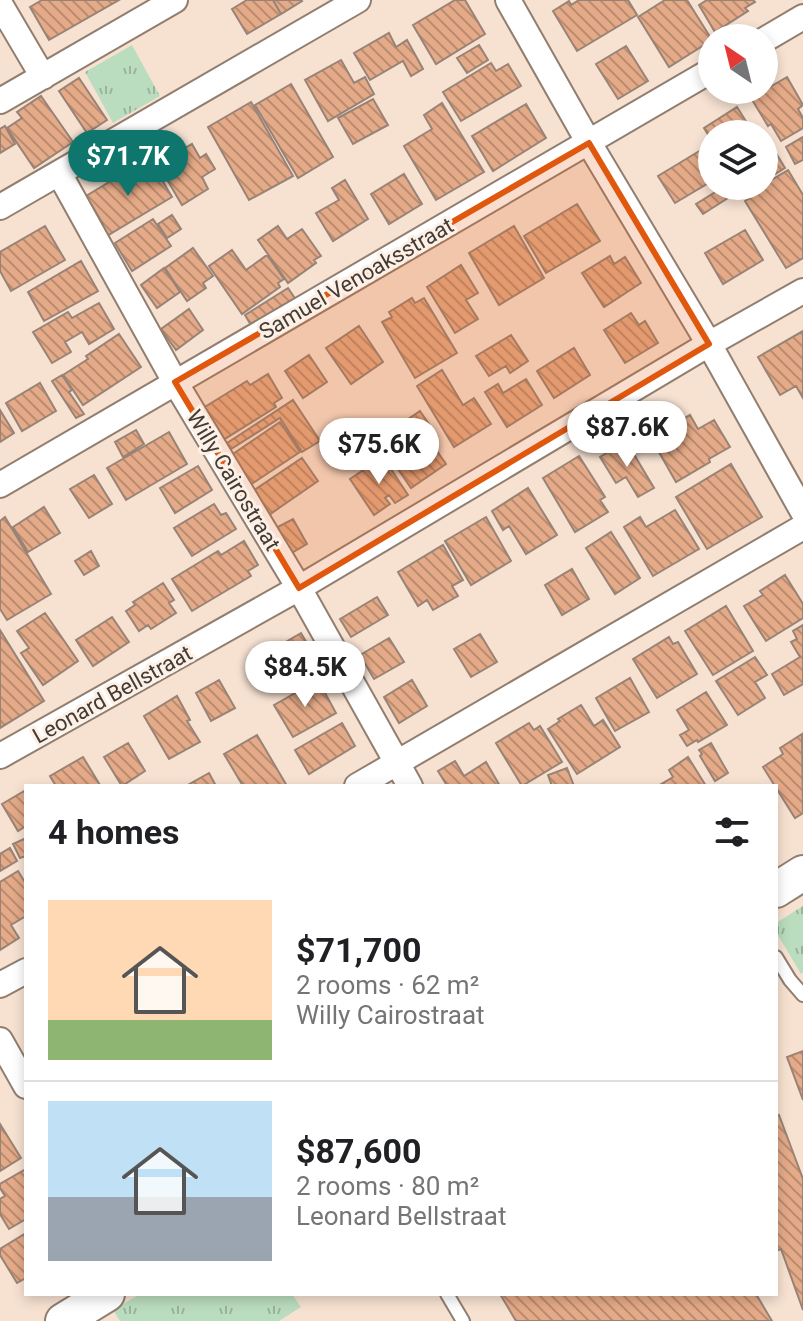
<!DOCTYPE html>
<html lang="en">
<head>
<meta charset="utf-8">
<style>
  :root { --surface:#fff; --page:#f6f6f6; --text:#202124; --muted:#757577; --line:#e0e0e0; --accent:#0f766e }
  body { margin:0; font-family:Roboto,sans-serif; background:var(--page); color:var(--text); height:100vh; display:flex; flex-direction:column; font-size:30px; white-space:nowrap }
  * { box-sizing:border-box; margin:0 }
  p { font-size:26px; color:var(--muted) }
  .icon { flex:none; width:44px; height:44px; fill:none; stroke:currentColor; stroke-width:2; stroke-linecap:round; stroke-linejoin:round }
  .map { position:relative; flex:1; overflow:hidden }
  .panel { position:absolute; left:24px; top:784px; width:754px; height:512px; display:flex; flex-direction:column; background:var(--surface); border-radius:0px; box-shadow:0 4px 12px #0003 }
  .panel>* { flex:none }
  .needle { width:52px; rotate:325deg }
  .buttons { position:absolute; left:698px; top:24px; display:grid; gap:16px }
  .buttons a { display:grid; place-items:center; width:80px; height:80px; border-radius:50%; background:var(--surface); box-shadow:0 4px 12px #0003; font-size:40px }
  .price { position:absolute; translate:-50% -68px; padding:0 18px; border-radius:28px; background:#fff; color:#222; font-size:26px; line-height:52px; filter:drop-shadow(0 2px 4px #0008) }
  .price::after { content:''; position:absolute; left:50%; top:48px; width:24px; height:18px; margin-left:-12px; background:inherit; clip-path:polygon(0 0,100% 0,50% 100%) }
  .price.active { background:var(--accent); color:#fff }
  ul { padding:0; list-style:none }
  li { display:flex; align-items:center; gap:24px; height:200px; padding:0 24px }
  li+li { border-top:2px solid var(--line) }
  li span { display:grid; place-items:center; flex:none; width:224px; height:160px; border-radius:0px; color:#555 }
  li>.icon { margin-inline-start:auto }
  span .icon { width:96px; height:96px; fill:#fffc; stroke-width:1 }
  li b { font-size:34px }
  h2 { display:flex; justify-content:space-between; align-items:center; height:96px; padding:0 24px; font-size:34px }
  .map>svg:first-child { display:block }
  .grass { fill:url(#grass-tufts) }
  .building { fill:url(#building-back-hatch); stroke:#988376; stroke-width:2 }
  .lines { fill:none; stroke-linecap:round; stroke-linejoin:round }
  .lane-casing { stroke:#917e6f; stroke-width:16 }
  .street-casing { stroke:#917e6f; stroke-width:28 }
  .secondary-casing { stroke:#917e6f; stroke-width:38 }
  .lane { stroke:#fff; stroke-width:12 }
  .street { stroke:#fff; stroke-width:24 }
  .secondary { stroke:#fff; stroke-width:34 }
  .marked { fill:#e0580e; fill-opacity:0.2; stroke:#e0580e; stroke-width:6; stroke-linejoin:round }
  .labels { text-anchor:middle; stroke-width:6; stroke-linejoin:round; paint-order:stroke }
  .street-label { font-size:22px; fill:#433b34; stroke:#fdf1e7 }
</style>
</head>
<body>
<div class="map">
<svg width="803" height="1321" viewBox="0 0 803 1321">
  <defs>
    <pattern id="grass-tufts" width="24" height="20" patternUnits="userSpaceOnUse" patternTransform="scale(2)"><rect width="24" height="20" fill="#bbddbf"/><path d="M3 7l-1-3M5 7V3M7 7l1-3M15 17l-1-3M17 17v-4M19 17l1-3" fill="none" stroke="#9ab49c"/></pattern>
    <pattern id="building-back-hatch" width="6" height="6" patternUnits="userSpaceOnUse" patternTransform="scale(2)"><rect width="6" height="6" fill="#e5aa88"/><path d="M-1 5l2 2M0 0l6 6M5-1l2 2" fill="none" stroke="#bb8c70"/></pattern>
  </defs>
  <rect width="100%" height="100%" fill="#f7e2d2"/>
  <path class="grass" d="M132,45L160,96L113,123L85,72Z
    M803,906V972L801,974L776,932V923Z
    M140,1294H292L301,1307L279,1321H120L113,1310Z"/>
  <path class="building" d="M42,0H119L49,40L30,7Z
    M247,0H273L281,14L247,34L232,9Z
    M273,0H301L302,1L281,14Z
    M455,0H465L485,34L436,64L413,25Z
    M579,0H628L637,15L577,51L553,11L569,1L571,5Z
    M665,0H687L712,40L669,67L638,17Z
    M707,0H753L755,2L745,8L748,11L715,32L699,5Z
    M389,33L396,47L407,40L423,69L411,76L403,61L370,80L354,53Z
    M479,45L488,60L467,73L457,58Z
    M626,46L648,81L618,99L596,64Z
    M341,60L354,83L365,77L374,94L328,121L305,80Z
    M491,63L496,71L508,64L521,86L461,121L443,92Z
    M787,77L803,105L798,109L803,118V128L781,141L771,124L768,126L751,98Z
    M79,78L107,120L87,133L59,91Z
    M291,84L333,157L298,178L255,105Z
    M41,96L73,142L34,168L7,128L22,118L17,112Z
    M373,99L388,125L353,144L338,118Z
    M251,102L293,176L249,200L208,127Z
    M442,103L484,172L436,200L404,146L432,129L424,115Z
    M526,104L546,138L493,171L472,136Z
    M737,107L754,134H712V141L704,128Z
    M5,126L15,144L0,153V129Z
    M803,137V160L795,164L786,147Z
    M192,144L200,158L206,154L215,169L202,177L208,189L182,205L158,164Z
    M771,145L785,168L764,181V150Z
    M701,150L712,168V181L675,203L658,176Z
    M149,158L172,197L100,240L94,229L103,224L86,196Z
    M788,170L803,195V258L786,268L745,201L750,198L748,194Z
    M404,174L422,204L389,224L371,194Z
    M345,180L368,219L333,241L316,213L339,200L332,188Z
    M722,188L728,198L703,214L696,204Z
    M577,204L600,241L546,273L524,236Z
    M172,215L181,229L167,238L158,224Z
    M153,219L171,246L132,271L115,243Z
    M45,226L65,260L11,291L0,271V252Z
    M278,226L287,239L302,229L321,256L314,260L316,263L288,283L258,240Z
    M514,226L544,278L499,305L469,253Z
    M745,230L763,260L723,284L705,253Z
    M193,248L213,276L203,283L206,288L187,301L165,268Z
    M232,250L246,270L267,255L284,279L278,283L280,287L242,314L209,266Z
    M610,256L614,264L625,257L641,283L604,307L582,273Z
    M81,261L98,291L44,321L28,292Z
    M461,265L478,293L466,300L478,319L455,333L427,287Z
    M164,268L180,292L157,308L141,285Z
    M288,288L298,303L254,330L245,315Z
    M412,298L415,303L424,298L457,353L415,378L382,322L392,317L389,312Z
    M99,303L114,329L89,344L82,332L65,342L71,352L52,363L33,332L68,312L72,318Z
    M189,309L203,330L176,350L161,329Z
    M631,313L639,325L645,321L658,343L625,363L604,330Z
    M359,326L383,362L351,384L326,348Z
    M803,331V398L796,386L780,395L758,357Z
    M119,334L141,367L83,405L63,375L88,359L86,356Z
    M511,335L528,361L510,373L506,366L489,376L476,356Z
    M574,348L590,375L554,398L537,371Z
    M309,355L327,382L303,398L285,371Z
    M442,370L463,405L474,398L491,424L454,447L417,386Z
    M268,374L282,398L274,403L276,407L223,440L203,408L247,381L250,385Z
    M62,375L72,390L69,392L84,414L76,418L52,381Z
    M526,379L542,405L507,427L485,392L498,384L503,393Z
    M40,383L56,411L22,431L6,403Z
    M293,400L320,441L302,452L280,418L228,451L224,445Z
    M0,410L14,433L0,442Z
    M420,411L437,436L430,441L446,464L411,488L378,440Z
    M690,415L698,429L714,420L730,447L709,459L710,462L676,482L651,438Z
    M280,422L300,452L247,487L227,458Z
    M136,430L144,444L123,457L115,442Z
    M169,432L187,464L126,500L107,468Z
    M626,441L654,488L638,497L626,477L616,483L600,457Z
    M579,456L605,497L600,500L608,512L575,532L543,478Z
    M383,457L408,495L395,503L389,495L385,498L390,504L374,515L350,479Z
    M302,458L318,481L266,517L250,493Z
    M731,464L762,517L707,549L676,497Z
    M198,466L212,490L175,513L160,488Z
    M94,475L112,504L89,518L70,489Z
    M528,488L557,535L526,554L509,526L503,530L492,511Z
    M214,504L221,515L226,513L236,529L192,556L174,528Z
    M44,507L60,533L28,552L13,527Z
    M675,510L699,549L653,576L624,527L640,517L646,527Z
    M5,517L51,594L7,620L0,609V521Z
    M486,517L511,561L471,585L445,541Z
    M293,519L307,544L288,555L274,529Z
    M611,532L640,578L615,594L586,548Z
    M244,541L258,565L248,571L251,576L192,611L172,579L218,551L221,555Z
    M443,545L463,580L452,586L458,596L433,610L427,600L418,606L398,572Z
    M91,551L99,566L84,575L75,561Z
    M572,569L589,599L562,615L545,585Z
    M785,575L803,604V618L766,641L744,606L763,595L760,591Z
    M163,583L174,600L169,603L176,613L151,629L148,625L139,631L126,611L135,605L133,602Z
    M377,597L388,615L351,637L340,619Z
    M726,606L753,651L713,675L685,631Z
    M45,613L78,661L43,685L21,653L29,648L17,631Z
    M112,617L129,642L93,666L76,640Z
    M803,625V684L784,695L772,674L800,657L791,642L797,639L793,631Z
    M0,630L44,701L0,728Z
    M301,633L315,657L264,686L250,663Z
    M480,634L497,662L471,677L454,649Z
    M669,637L673,644L678,642L697,674L657,698L633,659Z
    M389,638L404,662L374,679L360,655Z
    M755,657L767,675L755,682L765,698L738,715L716,681Z
    M630,678L649,712L615,731L596,698Z
    M219,680L235,708L211,721L196,693Z
    M318,680L336,713L293,737L274,705Z
    M412,680L427,706L399,723L384,697Z
    M706,692L727,725L698,742L697,740L687,746L680,735L689,730L677,710Z
    M177,696L190,720L187,721L200,742L169,759L144,716Z
    M581,705L594,726L603,720L620,747L577,774L548,729L560,721L558,719Z
    M342,723L355,746L309,774L295,750Z
    M529,723L534,730L540,726L562,762L522,786L496,743Z
    M802,734L803,813L795,818L763,767L783,754L780,748Z
    M257,735L287,786H243L224,754Z
    M128,743L145,771L122,786L104,757Z
    M711,743L728,773L715,781L700,756L702,754L699,750Z
    M83,757L100,785L56,786L50,776Z
    M688,757L706,786H658L673,777L669,770Z
    M455,761L464,776L486,762L500,786H443L446,784L438,771Z
    M567,768L574,786H552L548,775Z
    M209,773L216,786H186Z
    M26,790V826L18,831L2,804Z
    M26,838V856L20,858L13,844Z
    M10,848L17,861L0,871V854Z
    M18,871L26,884V916L11,925L19,938L0,950V882Z
    M803,1051V1100L787,1057Z
    M779,1115L803,1179V1310L781,1249L776,1251V1117Z
    M0,1124L21,1158L0,1171Z
    M26,1169V1219L9,1229L0,1214V1199L5,1196L0,1188V1184Z
    M26,1233V1278L17,1283L0,1255V1249Z
    M500,1294H756L772,1321H516Z"/>
  <g class="lines">
    <defs>
      <path id="lane" d="M776,957L790,980L803,995
        M447,1294L463,1321"/>
      <path id="street" d="M508,0L589,143L709,344L803,512
        M0,4L43,77
        M764,40L803,17
        M0,101L175,0
        M59,173L175,382L299,588L410,786
        M0,207L358,0
        M0,485L712,70
        M0,756L299,588L709,344L803,291
        M357,786L803,527
        M0,985L26,971
        M0,1040L26,1086"/>
      <path id="secondary" d="M776,890L803,873
        M63,1321L107,1294"/>
    </defs>
    <use href="#lane" class="lane-casing"/>
    <use href="#street" class="street-casing"/>
    <use href="#secondary" class="secondary-casing"/>
    <use href="#lane" class="lane"/>
    <use href="#street" class="street"/>
    <use href="#secondary" class="secondary"/>
  </g>
  <path class="marked" d="M589,143L709,344L299,588L175,382Z"/>
  <g class="labels">
    <g class="street-label">
      <text transform="translate(356 278) rotate(-30)" y="8">Samuel Venoaksstraat</text>
      <text transform="translate(234 480) rotate(59)" y="8">Willy Cairostraat</text>
      <text transform="translate(112 694) rotate(-29)" y="8">Leonard Bellstraat</text>
    </g>
  </g>
</svg>
<div class="buttons">
<a><svg class="needle" viewBox="-14 -14 28 28"><path d="M0-13l5 13h-10z" fill="#e53935"/><path d="M0 13l5-13h-10z" fill="#757577"/></svg></a>
<a><svg class="icon" aria-label="layers" viewBox="0 0 24 24"><path d="M12 4l9 5-9 5-9-5zM3 14l9 5 9-5"/></svg></a>
</div>
<b class="price active" style="left:128px;top:198px">$71.7K</b>
<b class="price" style="left:627px;top:469px">$87.6K</b>
<b class="price" style="left:379px;top:486px">$75.6K</b>
<b class="price" style="left:305px;top:709px">$84.5K</b>
<section class="panel">
<h2>4 homes<svg class="icon" aria-label="filters" viewBox="0 0 24 24"><path d="M4 7h16M4 17h16"/><circle cx="9" cy="7" r="2"/><circle cx="15" cy="17" r="2"/></svg></h2>
<ul>
<li><span style="background:linear-gradient(#ffd9b3 75%,#8fb573 0)"><svg class="icon" aria-label="home" viewBox="0 0 24 24"><path d="M3 11l9-7 9 7M6 9v11h12V9"/></svg></span><div><b>$71,700</b><p>2 rooms · 62 m²</p><p>Willy Cairostraat</p></div></li>
<li><span style="background:linear-gradient(#bfe0f5 60%,#9aa5b1 0)"><svg class="icon" aria-label="home" viewBox="0 0 24 24"><path d="M3 11l9-7 9 7M6 9v11h12V9"/></svg></span><div><b>$87,600</b><p>2 rooms · 80 m²</p><p>Leonard Bellstraat</p></div></li>
</ul>
</section>
</div>
</body>
</html>
